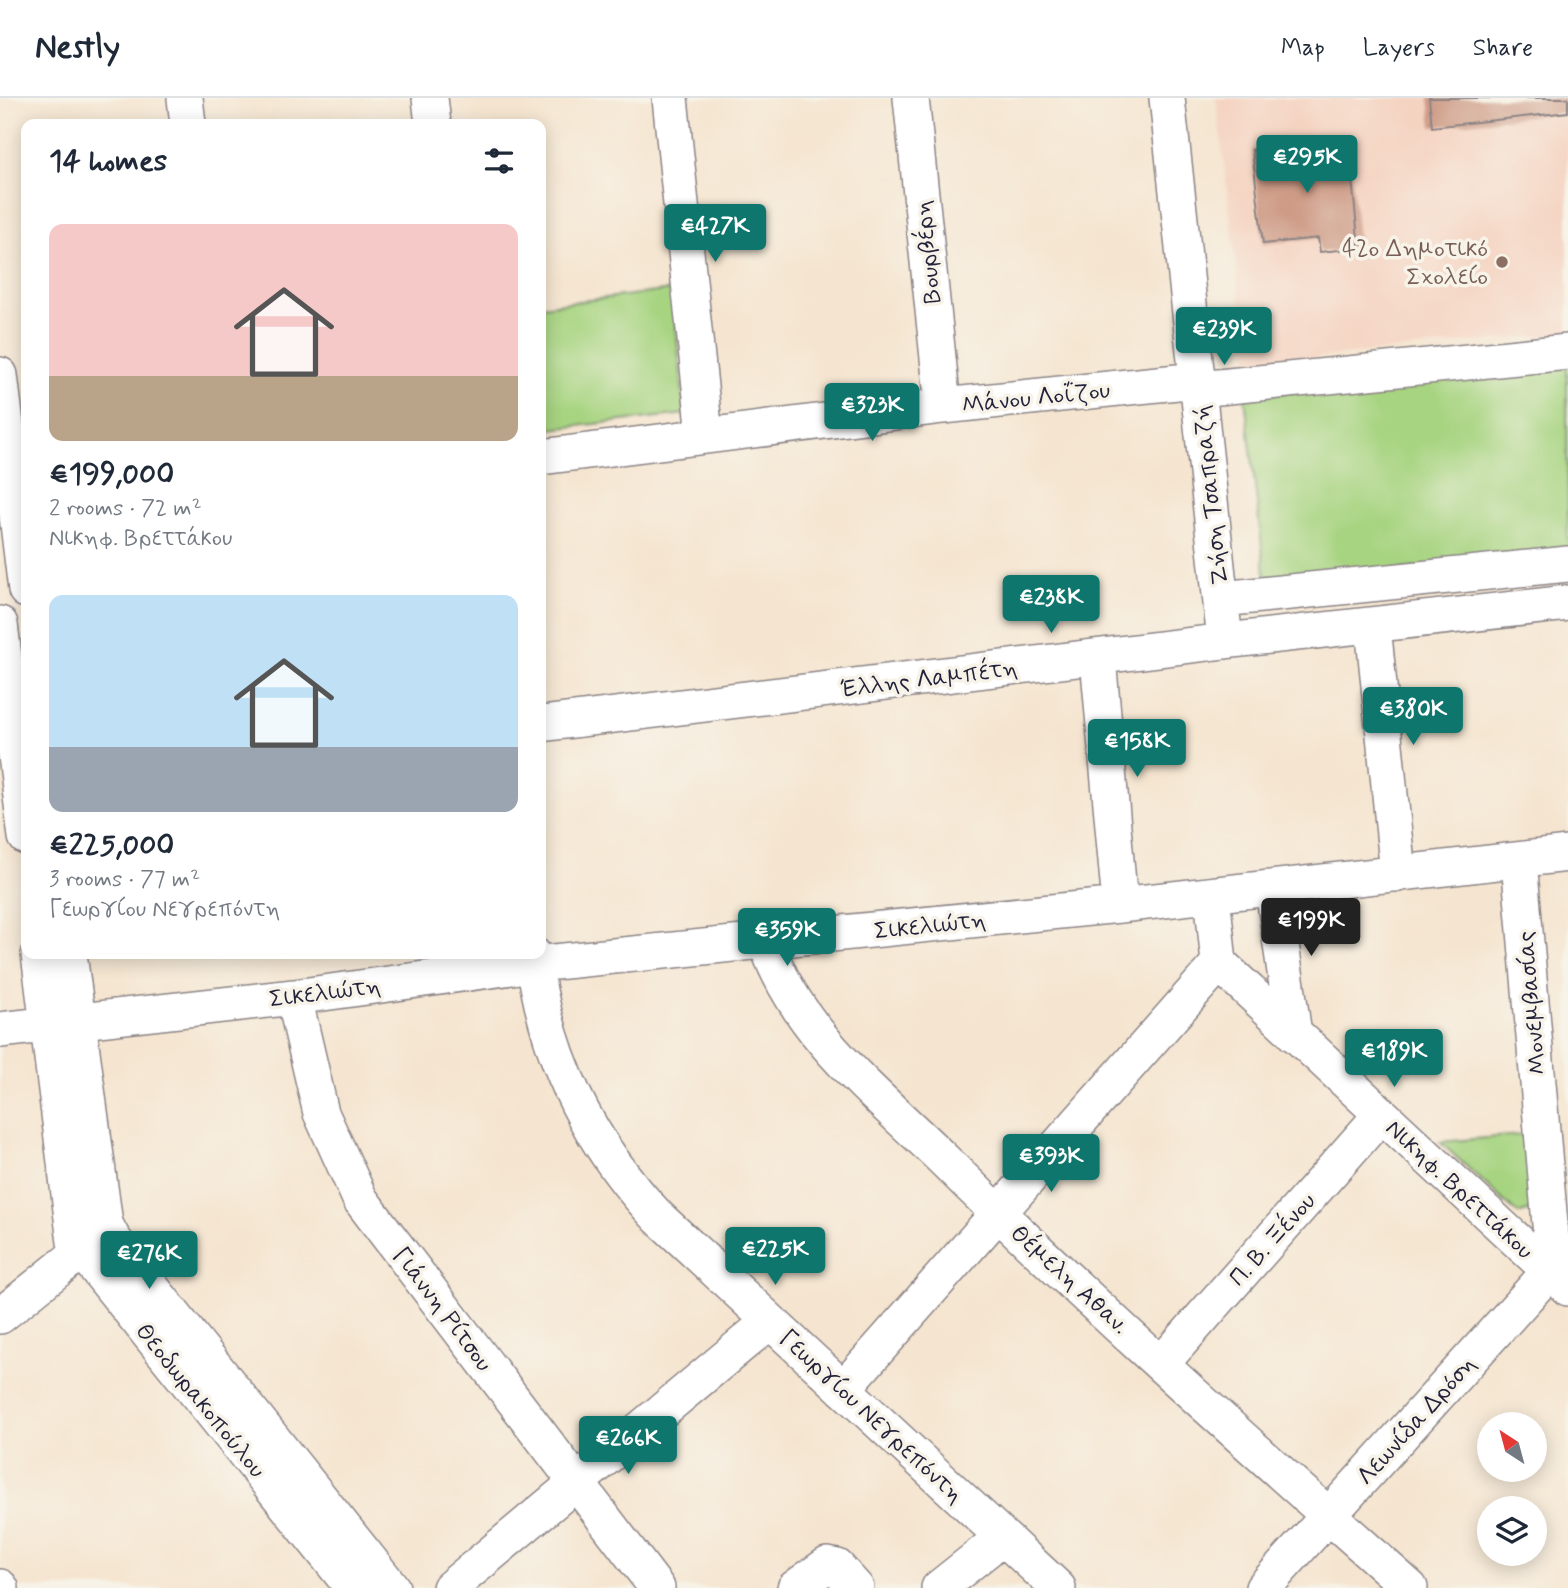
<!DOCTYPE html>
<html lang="en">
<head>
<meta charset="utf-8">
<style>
  :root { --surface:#fff; --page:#f2f2f3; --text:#1f2937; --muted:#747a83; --line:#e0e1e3; --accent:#0f766e }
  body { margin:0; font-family:Mynerve,sans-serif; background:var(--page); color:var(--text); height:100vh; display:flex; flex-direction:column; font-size:26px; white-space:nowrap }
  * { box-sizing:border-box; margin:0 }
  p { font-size:23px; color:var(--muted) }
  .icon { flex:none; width:38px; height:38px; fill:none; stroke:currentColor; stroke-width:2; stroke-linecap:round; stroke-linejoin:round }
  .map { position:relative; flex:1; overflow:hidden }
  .drawer { position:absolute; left:21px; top:21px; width:525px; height:840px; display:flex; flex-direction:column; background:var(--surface); border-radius:14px; box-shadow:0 4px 18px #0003 }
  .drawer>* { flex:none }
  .needle { width:46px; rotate:324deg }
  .fabs { position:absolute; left:1477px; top:1314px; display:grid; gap:14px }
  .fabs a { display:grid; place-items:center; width:70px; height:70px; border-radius:50%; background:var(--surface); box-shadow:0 4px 18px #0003; font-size:35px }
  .price { position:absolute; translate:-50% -60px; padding:0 16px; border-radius:7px; background:var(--accent); color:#fff; font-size:23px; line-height:46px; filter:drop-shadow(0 2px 4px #0008) }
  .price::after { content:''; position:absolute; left:50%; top:42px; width:21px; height:16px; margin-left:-10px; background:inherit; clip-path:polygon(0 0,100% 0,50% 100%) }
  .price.active { background:#222; color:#fff }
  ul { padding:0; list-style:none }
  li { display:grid; align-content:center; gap:14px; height:371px; padding:0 28px }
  li span { display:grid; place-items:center; height:217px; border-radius:14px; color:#555 }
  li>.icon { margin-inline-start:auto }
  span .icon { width:126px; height:126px; fill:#fffc; stroke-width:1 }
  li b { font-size:30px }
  h2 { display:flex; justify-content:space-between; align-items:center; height:84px; padding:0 28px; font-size:30px }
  header { display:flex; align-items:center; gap:42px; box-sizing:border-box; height:98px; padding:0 35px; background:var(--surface); border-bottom:2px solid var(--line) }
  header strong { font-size:33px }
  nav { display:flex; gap:38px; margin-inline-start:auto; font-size:24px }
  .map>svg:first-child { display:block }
  .built { fill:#f5d3c1 }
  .green { fill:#a7d481; stroke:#647b5e; stroke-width:2 }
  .building { fill:#ce9b86 }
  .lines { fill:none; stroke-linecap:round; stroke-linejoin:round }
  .minor-casing { stroke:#8c8486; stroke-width:38 }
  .minor { stroke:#fff; stroke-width:35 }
  .education-dot { fill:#8d6e63; stroke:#f7f3e8; stroke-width:2.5 }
  .labels { text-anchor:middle; stroke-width:7; stroke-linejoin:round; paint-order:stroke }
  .education-label { font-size:24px; fill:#785e54; stroke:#f7f3e8; text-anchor:end }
  .street-label { font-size:24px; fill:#22223b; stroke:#f7f3e8 }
</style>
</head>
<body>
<header>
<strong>Nestly</strong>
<nav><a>Map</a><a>Layers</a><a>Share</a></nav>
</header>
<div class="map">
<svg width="1568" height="1490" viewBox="0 0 1568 1490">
  <rect width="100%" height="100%" fill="#f7f3e8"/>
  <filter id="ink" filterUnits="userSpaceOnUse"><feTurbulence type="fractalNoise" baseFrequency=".0143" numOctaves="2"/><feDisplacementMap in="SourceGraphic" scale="14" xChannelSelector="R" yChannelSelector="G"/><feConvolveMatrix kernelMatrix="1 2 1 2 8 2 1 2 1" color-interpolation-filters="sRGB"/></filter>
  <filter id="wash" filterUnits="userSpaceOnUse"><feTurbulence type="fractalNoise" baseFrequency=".00686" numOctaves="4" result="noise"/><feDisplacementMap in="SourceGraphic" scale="28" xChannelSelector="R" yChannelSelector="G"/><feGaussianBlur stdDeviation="1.57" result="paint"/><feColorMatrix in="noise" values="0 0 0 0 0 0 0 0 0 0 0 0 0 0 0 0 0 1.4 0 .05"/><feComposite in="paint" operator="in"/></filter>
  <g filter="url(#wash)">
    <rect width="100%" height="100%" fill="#f5e5d0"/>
    <path class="built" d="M1216,0H1568V235L1248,266Z"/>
    <path class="green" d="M672,192L685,316L541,332V208Z
      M1567,268L1568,455L1266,485L1245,299Z
      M1531,1036L1537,1110L1518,1116L1440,1044Z"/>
    <g id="blocks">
      <path class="building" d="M1429,0H1568V14L1432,29Z
        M1348,42L1359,150L1320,154L1318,140L1263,146L1252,52L1294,47L1296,66L1304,65L1302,47Z"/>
    </g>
  </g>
  <g filter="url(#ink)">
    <use href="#blocks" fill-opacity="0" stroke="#8c8486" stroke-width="2"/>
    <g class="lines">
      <defs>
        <path id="minor" d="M185,0L188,26
          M430,0L433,26
          M670,0L705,337
          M911,0L943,308
          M1167,0L1225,543
          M0,277L26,492
          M1198,291L1568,254
          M541,359L943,308L1197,282
          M1221,501L1568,466
          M0,526L26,739
          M1373,528L1398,776
          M1098,560L1120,807
          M541,626L1225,543L1568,505
          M1519,762L1551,1138L1549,1173
          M1273,791L1294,936
          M1212,797L1219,865L1568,1190
          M766,844C797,936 878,997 945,1063C1095,1211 1253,1350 1410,1490
          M39,856L75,1144L353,1490
          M69,856L105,1126L113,1141L392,1490
          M533,856C546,959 588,1045 659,1120L1058,1490
          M294,899L321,1015L360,1101L657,1490
          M0,932L294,899L534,866L1120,807L1568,756
          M0,1218L81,1153
          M1162,1265L1381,1017
          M843,1291L1219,865
          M0,1489L1,1490
          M450,1490L770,1223
          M795,1490L827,1467L837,1469L856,1490
          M939,1490L1003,1439
          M1263,1490L1568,1153"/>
      </defs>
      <use href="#minor" class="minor-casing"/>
      <use href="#minor" class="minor"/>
    </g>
  </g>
  <circle class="education-dot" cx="1502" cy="164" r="7"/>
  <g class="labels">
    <g class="education-label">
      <text x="1488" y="158">42ο Δημοτικό<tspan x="1488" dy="28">Σχολείο</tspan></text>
    </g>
    <g class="street-label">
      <text transform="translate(927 154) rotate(-96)" y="8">Βουρβέρη</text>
      <text transform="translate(1036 299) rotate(-6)" y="8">Μάνου Λοΐζου</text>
      <text transform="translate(1210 397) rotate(-96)" y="8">Ζήση Τσαπραζή</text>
      <text transform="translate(929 580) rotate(-7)" y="8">Έλλης Λαμπέτη</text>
      <text transform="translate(930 827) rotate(-6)" y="8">Σικελιώτη</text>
      <text transform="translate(325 894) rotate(-7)" y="8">Σικελιώτη</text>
      <text transform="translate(1531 905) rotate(-95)" y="8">Μονεμβασίας</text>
      <text transform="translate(1460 1091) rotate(43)" y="8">Νικηφ. Βρεττάκου</text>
      <text transform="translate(1272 1141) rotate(-48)" y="8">Π. Β. Ξένου</text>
      <text transform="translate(1070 1181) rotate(42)" y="8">Θέμελη Αθαν.</text>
      <text transform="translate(443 1211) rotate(53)" y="8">Γιάννη Ρίτσου</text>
      <text transform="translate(201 1302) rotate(51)" y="8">Θεοδωρακοπούλου</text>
      <text transform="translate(872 1318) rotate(43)" y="8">Γεωργίου Νεγρεπόντη</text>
      <text transform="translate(1416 1322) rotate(-48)" y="8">Λεωνίδα Δρόση</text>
    </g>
  </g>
</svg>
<div class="fabs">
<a><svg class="needle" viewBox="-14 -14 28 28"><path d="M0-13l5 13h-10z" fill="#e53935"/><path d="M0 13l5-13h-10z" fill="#747a83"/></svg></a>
<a><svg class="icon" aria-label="layers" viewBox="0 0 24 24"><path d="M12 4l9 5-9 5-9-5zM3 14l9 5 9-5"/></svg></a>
</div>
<b class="price" style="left:1307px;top:97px">€295K</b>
<b class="price" style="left:715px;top:166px">€427K</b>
<b class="price" style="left:1224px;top:269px">€239K</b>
<b class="price" style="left:872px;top:345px">€323K</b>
<b class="price" style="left:1051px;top:537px">€238K</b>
<b class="price" style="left:1413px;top:649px">€380K</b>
<b class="price" style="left:1137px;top:681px">€158K</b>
<b class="price active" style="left:1311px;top:860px">€199K</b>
<b class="price" style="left:787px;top:870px">€359K</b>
<b class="price" style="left:1394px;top:991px">€189K</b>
<b class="price" style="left:1051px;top:1096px">€393K</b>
<b class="price" style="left:775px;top:1189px">€225K</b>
<b class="price" style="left:149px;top:1193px">€276K</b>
<b class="price" style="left:628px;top:1378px">€266K</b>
<section class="drawer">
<h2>14 homes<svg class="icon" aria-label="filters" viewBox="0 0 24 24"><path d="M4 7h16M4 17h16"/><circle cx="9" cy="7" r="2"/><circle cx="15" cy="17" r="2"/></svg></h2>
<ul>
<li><span style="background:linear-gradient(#f6c9c9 70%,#b9a48a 0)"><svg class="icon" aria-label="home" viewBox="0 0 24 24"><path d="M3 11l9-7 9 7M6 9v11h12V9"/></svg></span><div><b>€199,000</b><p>2 rooms · 72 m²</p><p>Νικηφ. Βρεττάκου</p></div></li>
<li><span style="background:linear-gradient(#bfe0f5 70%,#9aa5b1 0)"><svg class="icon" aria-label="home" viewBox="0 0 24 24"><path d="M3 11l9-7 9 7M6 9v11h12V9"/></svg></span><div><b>€225,000</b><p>3 rooms · 77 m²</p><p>Γεωργίου Νεγρεπόντη</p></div></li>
</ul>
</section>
</div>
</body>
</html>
